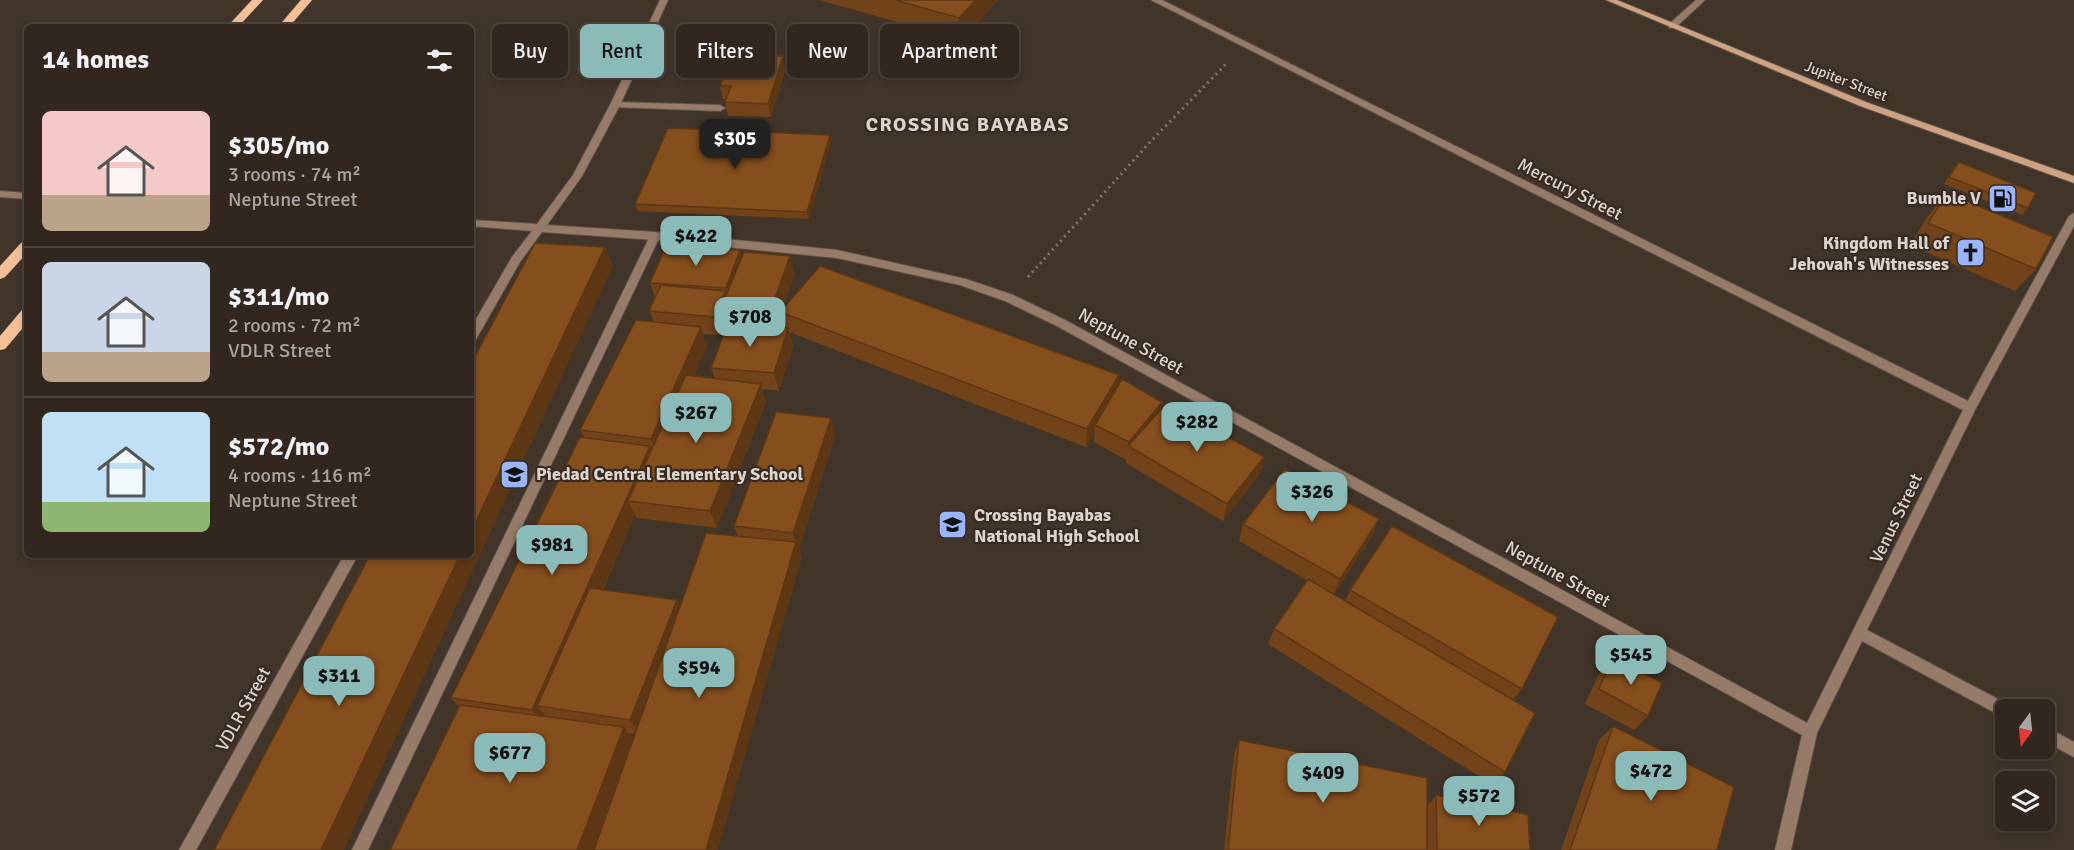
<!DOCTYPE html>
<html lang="en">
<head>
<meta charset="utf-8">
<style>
  :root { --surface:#31271f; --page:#392f28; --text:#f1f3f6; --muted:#a8a5a4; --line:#4c443d; --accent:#8bbbb9 }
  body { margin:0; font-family:Signika,sans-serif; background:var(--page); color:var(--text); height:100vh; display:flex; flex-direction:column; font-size:22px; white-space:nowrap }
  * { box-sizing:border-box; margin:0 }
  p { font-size:20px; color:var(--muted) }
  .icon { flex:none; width:33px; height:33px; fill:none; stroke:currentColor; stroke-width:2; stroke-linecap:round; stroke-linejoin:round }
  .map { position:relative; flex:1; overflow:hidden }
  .side { position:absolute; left:24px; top:24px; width:450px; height:534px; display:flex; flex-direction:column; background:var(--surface); border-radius:9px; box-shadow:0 3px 9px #0003,0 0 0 2px var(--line) }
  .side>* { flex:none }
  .banner { position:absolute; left:492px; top:24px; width:570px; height:54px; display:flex; gap:12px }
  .needle { width:39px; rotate:195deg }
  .fabs { position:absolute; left:1995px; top:699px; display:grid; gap:12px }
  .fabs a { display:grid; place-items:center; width:60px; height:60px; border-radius:9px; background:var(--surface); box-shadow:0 3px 9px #0003,0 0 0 2px var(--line); font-size:30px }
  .price { position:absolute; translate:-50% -51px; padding:0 14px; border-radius:12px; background:var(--accent); color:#111; font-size:20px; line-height:39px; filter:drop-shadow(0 2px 3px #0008) }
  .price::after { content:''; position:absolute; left:50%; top:36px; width:18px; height:14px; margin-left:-9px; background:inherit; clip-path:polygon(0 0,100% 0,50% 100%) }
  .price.on { background:#222; color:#fff }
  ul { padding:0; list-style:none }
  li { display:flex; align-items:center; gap:18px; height:150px; padding:0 18px }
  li+li { border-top:2px solid var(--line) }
  li span { display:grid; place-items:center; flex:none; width:168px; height:120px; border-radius:9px; color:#555 }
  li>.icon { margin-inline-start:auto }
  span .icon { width:72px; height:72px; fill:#fffc; stroke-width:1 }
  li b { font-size:26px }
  h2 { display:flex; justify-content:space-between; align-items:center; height:72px; padding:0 18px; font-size:26px }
  .chip { padding:0 21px; border-radius:9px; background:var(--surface); box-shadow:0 3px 9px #0003,0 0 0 2px var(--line); font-size:21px; line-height:54px }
  .chip.on { background:var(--accent); color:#111 }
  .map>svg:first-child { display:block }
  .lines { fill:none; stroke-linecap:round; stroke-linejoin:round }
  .lane-casing { stroke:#5d5147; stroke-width:2 }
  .street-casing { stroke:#5d5147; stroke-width:2 }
  .secondary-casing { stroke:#5d5147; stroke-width:2 }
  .primary-casing { stroke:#5d5147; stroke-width:1 }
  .path { stroke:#7f746b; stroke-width:3; stroke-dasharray:2 4; stroke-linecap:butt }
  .lane { fill:#967c68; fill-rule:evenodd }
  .street { fill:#967c68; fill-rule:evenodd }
  .secondary { fill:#cca283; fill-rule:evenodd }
  .primary { fill:#f5c097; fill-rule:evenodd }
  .wall { fill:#724319; fill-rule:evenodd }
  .shaded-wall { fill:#5d3714 }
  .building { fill:#854e1d; stroke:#5d3714; stroke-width:1.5 }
  .labels { text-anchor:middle; stroke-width:4.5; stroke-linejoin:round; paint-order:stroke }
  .far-street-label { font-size:15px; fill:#ddd4ce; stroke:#372a20 }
  .street-label { font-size:18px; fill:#ddd4ce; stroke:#372a20 }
  .poi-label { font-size:18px; font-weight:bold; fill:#ddd4ce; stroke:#372a20; text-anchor:end }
  .far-district-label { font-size:20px; font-weight:bold; letter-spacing:1.5px; fill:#ddd4ce; stroke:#372a20 }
</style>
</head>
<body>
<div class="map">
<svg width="2074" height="850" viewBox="0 0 2074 850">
  <rect width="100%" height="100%" fill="#413429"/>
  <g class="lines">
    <defs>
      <path id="lane" d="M615,102L720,105L725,108L720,111L612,107V103Z
        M655,232L660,236L368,850H352L650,236Z"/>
      <path id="street" d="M660,0H668L620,105L582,176L547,225L655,232L837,250L966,279L1013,295L1065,320L1807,723L1963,410L1151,0H1162L1968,401L2069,216L2074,213V226L1976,408L1867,630L2011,706L2013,710H2006V718L2001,716L1862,641L1817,733L1791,850H1775L1802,735L1057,326L1005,301L960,285L837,258L655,240L542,232L520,262L475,341L471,342V328L512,257L532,231L471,226V220L537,224L573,175L610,105Z
        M1696,0H1705L1675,28H1669V24Z
        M0,191L27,193V199L0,197Z
        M344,555H358L196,850H179Z
        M2044,726L2074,742V757L2044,741Z"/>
      <path id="secondary" d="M1606,0H1617L1866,102L2074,176V183L1860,106Z"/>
      <path id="primary" d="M252,0H263L238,27H227Z
        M301,0H312L289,27H278Z
        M27,240V253L5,277L0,279V266L22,242Z
        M27,309V323L5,349L0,350V336L22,310Z"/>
    </defs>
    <use href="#lane" class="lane-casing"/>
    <use href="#street" class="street-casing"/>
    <use href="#secondary" class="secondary-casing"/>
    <use href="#primary" class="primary-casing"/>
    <path class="path" d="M1028,277L1152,140L1227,63"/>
    <use href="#lane" class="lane"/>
    <use href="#street" class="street"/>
    <use href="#secondary" class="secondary"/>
    <use href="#primary" class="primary"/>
  </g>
  <path class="wall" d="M819,0H998L961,40Z
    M785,70L771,117L728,116L725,102L726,99H723L720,86Z
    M831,142L809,219L638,211L635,204Z
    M1959,162L2028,208L2022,215L1944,184L1953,169Z
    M1947,193L2036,269L2015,291L1910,245L1928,216Z
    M742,257L795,274L782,309L1119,375L1118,385L1161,408L1264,457L1260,474L1223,521L1126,463V460L1094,442L1095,432L1086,447L789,332L793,346L779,391L762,389L766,402L717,528L637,518L635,515L603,590L677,600L680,607L738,536L734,526L831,418L835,436L799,549L802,558L617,787L593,850H390L459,706L451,698L585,438L580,430L654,322L649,311L655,297L650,283ZM781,314L784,327H776ZM722,332L723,336L711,368L715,379L694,376L707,345L703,334L721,335ZM628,733L635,734L633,740Z
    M1379,519L1372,536L1334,594L1345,601L1350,590L1522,689L1513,700L1505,772L1493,785L1268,644L1274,629L1308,581L1239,541L1243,524Z
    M1613,657L1648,716L1634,730L1585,704L1600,672Z
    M1613,726L1717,850H1561L1599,740Z
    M1239,740L1427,807L1436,795L1530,850H1224L1234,754Z"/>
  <path class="shaded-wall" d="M976,0H998L961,40L959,18Z
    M783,56L785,70L771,117L768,104Z
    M830,135L831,142L809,219L807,212Z
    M605,247L613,266L344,850H321L460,555H471V532Z
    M740,250L745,269L732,306L726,288Z
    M790,256L795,274L781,312H780L781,314L771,341L766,323Z
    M725,291L731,309L717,318L722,332L721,335L715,317Z
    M701,327L707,345L659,456L651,439Z
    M788,328L793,346L779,391L774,373Z
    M1119,375L1117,393L1095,425V432L1086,447L1087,429Z
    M761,384L766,402L717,528L710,511Z
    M1162,402L1160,419L1128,446L1129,442Z
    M831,418L835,436L799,549L802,558L718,850H706L796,543L793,533Z
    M650,446L658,463L628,501L635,515L551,708L537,706L547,718L544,724L532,710Z
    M1264,457L1260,474L1223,521L1227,504Z
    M1379,519L1372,536L1333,595L1340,579Z
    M677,600L685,616L640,734L630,720Z
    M624,727L634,741L593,850H577Z"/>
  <path class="building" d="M895,0H976L959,18Z
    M741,55L783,56L768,104L725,102L731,86H720L726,70L736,71Z
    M668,128L830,135L807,212L635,204Z
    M1959,162L2036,193L2028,208L1949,177Z
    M1947,193L2053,237L2036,269L1928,223Z
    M535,243L605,247L471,532V364Z
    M666,246L740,250L726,288L650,283Z
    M744,252L790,256L766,323L717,318Z
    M820,266L1119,375L1087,429L780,312Z
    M661,285L725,291L715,317L649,311Z
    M636,320L701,327L651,439L580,430Z
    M728,323L788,328L774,373L711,368Z
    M686,375L761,384L710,511L628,501Z
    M1122,379L1162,402L1129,442L1095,425Z
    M1167,403L1264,457L1227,504L1128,446Z
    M776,412L831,418L793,533L734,526Z
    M580,437L650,446L532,710L451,698Z
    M1285,469L1379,519L1340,579L1243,524Z
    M1392,526L1558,617L1522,689L1350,590Z
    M706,533L796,542L706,850H594Z
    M370,555H460L321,850H214Z
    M1308,579L1535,713L1505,772L1274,629Z
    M590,588L677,600L630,720L537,706Z
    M1613,657L1662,683L1648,716L1599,689Z
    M460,705L624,727L577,850H390Z
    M1613,726L1734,787L1717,850H1570Z
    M1239,740L1427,778V850H1228Z
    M1436,795L1528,815L1530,850H1437Z"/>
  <defs>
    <symbol id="fuel-square" viewBox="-11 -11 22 22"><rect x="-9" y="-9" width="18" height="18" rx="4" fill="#9bb5fd" stroke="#372a20"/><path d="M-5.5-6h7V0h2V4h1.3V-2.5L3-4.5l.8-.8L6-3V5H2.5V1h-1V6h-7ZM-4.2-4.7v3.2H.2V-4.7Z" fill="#111"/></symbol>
    <symbol id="church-square" viewBox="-11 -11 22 22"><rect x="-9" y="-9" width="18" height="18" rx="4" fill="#9bb5fd" stroke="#372a20"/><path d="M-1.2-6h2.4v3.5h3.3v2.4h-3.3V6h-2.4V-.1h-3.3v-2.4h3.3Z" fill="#111"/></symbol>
    <symbol id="school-square" viewBox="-11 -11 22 22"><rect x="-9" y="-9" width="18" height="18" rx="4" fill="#9bb5fd" stroke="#372a20"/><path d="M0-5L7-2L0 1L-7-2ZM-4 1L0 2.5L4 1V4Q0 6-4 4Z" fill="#111"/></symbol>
  </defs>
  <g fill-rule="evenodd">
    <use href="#fuel-square" x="1986" y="182" width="33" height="33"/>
    <use href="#church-square" x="1954" y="236" width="33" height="33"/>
    <use href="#school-square" x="498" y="458" width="33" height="33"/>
    <use href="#school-square" x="936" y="508" width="33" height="33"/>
  </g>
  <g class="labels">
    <g class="far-street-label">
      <text transform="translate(1846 81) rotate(21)" y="5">Jupiter Street</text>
    </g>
    <g class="street-label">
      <text transform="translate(1570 189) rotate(27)" y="6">Mercury Street</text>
      <text transform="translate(1131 341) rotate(29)" y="6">Neptune Street</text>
      <text transform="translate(1896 518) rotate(-64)" y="6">Venus Street</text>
      <text transform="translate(1558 574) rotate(29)" y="6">Neptune Street</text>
      <text transform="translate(243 709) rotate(-61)" y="6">VDLR Street</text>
    </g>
    <g class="poi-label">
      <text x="1981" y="204">Bumble V</text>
      <text x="1949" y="249">Kingdom Hall of<tspan x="1949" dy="21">Jehovah's Witnesses</tspan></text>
      <text x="536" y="480" text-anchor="start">Piedad Central Elementary School</text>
      <text x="974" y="521" text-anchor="start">Crossing Bayabas<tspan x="974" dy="21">National High School</tspan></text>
    </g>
    <g class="far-district-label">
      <text x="968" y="131">CROSSING BAYABAS</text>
    </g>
  </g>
</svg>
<div class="fabs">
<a><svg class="needle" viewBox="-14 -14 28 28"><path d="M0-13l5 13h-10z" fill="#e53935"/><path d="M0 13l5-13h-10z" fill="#a8a5a4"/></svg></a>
<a><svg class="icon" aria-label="layers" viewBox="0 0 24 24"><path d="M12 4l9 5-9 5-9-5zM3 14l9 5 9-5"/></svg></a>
</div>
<b class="price on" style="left:735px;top:170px">$305</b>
<b class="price" style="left:696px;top:267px">$422</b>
<b class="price" style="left:750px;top:348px">$708</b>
<b class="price" style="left:696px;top:444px">$267</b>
<b class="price" style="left:1197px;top:453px">$282</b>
<b class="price" style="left:1312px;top:523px">$326</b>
<b class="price" style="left:552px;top:576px">$981</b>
<b class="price" style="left:1631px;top:686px">$545</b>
<b class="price" style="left:699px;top:699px">$594</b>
<b class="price" style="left:339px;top:707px">$311</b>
<b class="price" style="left:510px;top:784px">$677</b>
<b class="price" style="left:1651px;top:802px">$472</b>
<b class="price" style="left:1323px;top:804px">$409</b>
<b class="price" style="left:1479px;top:827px">$572</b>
<div class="banner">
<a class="chip">Buy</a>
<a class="chip on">Rent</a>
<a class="chip">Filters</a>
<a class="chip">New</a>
<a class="chip">Apartment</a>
</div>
<section class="side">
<h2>14 homes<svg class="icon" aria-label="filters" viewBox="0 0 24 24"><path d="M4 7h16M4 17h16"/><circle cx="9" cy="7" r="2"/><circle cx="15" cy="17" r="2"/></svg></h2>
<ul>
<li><span style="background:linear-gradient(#f6c9c9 70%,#b9a48a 0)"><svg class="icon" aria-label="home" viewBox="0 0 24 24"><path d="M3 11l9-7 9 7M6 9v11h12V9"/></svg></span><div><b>$305/mo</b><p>3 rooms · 74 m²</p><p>Neptune Street</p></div></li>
<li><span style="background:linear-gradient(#c9d6e8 75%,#b9a48a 0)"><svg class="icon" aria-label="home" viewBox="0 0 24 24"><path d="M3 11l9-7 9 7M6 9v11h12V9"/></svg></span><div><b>$311/mo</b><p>2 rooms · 72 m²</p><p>VDLR Street</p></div></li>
<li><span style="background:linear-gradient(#bfe0f5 75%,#8fb573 0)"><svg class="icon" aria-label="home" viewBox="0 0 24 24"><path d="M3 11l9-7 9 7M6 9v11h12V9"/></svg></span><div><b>$572/mo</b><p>4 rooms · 116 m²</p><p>Neptune Street</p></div></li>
</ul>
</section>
</div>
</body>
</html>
